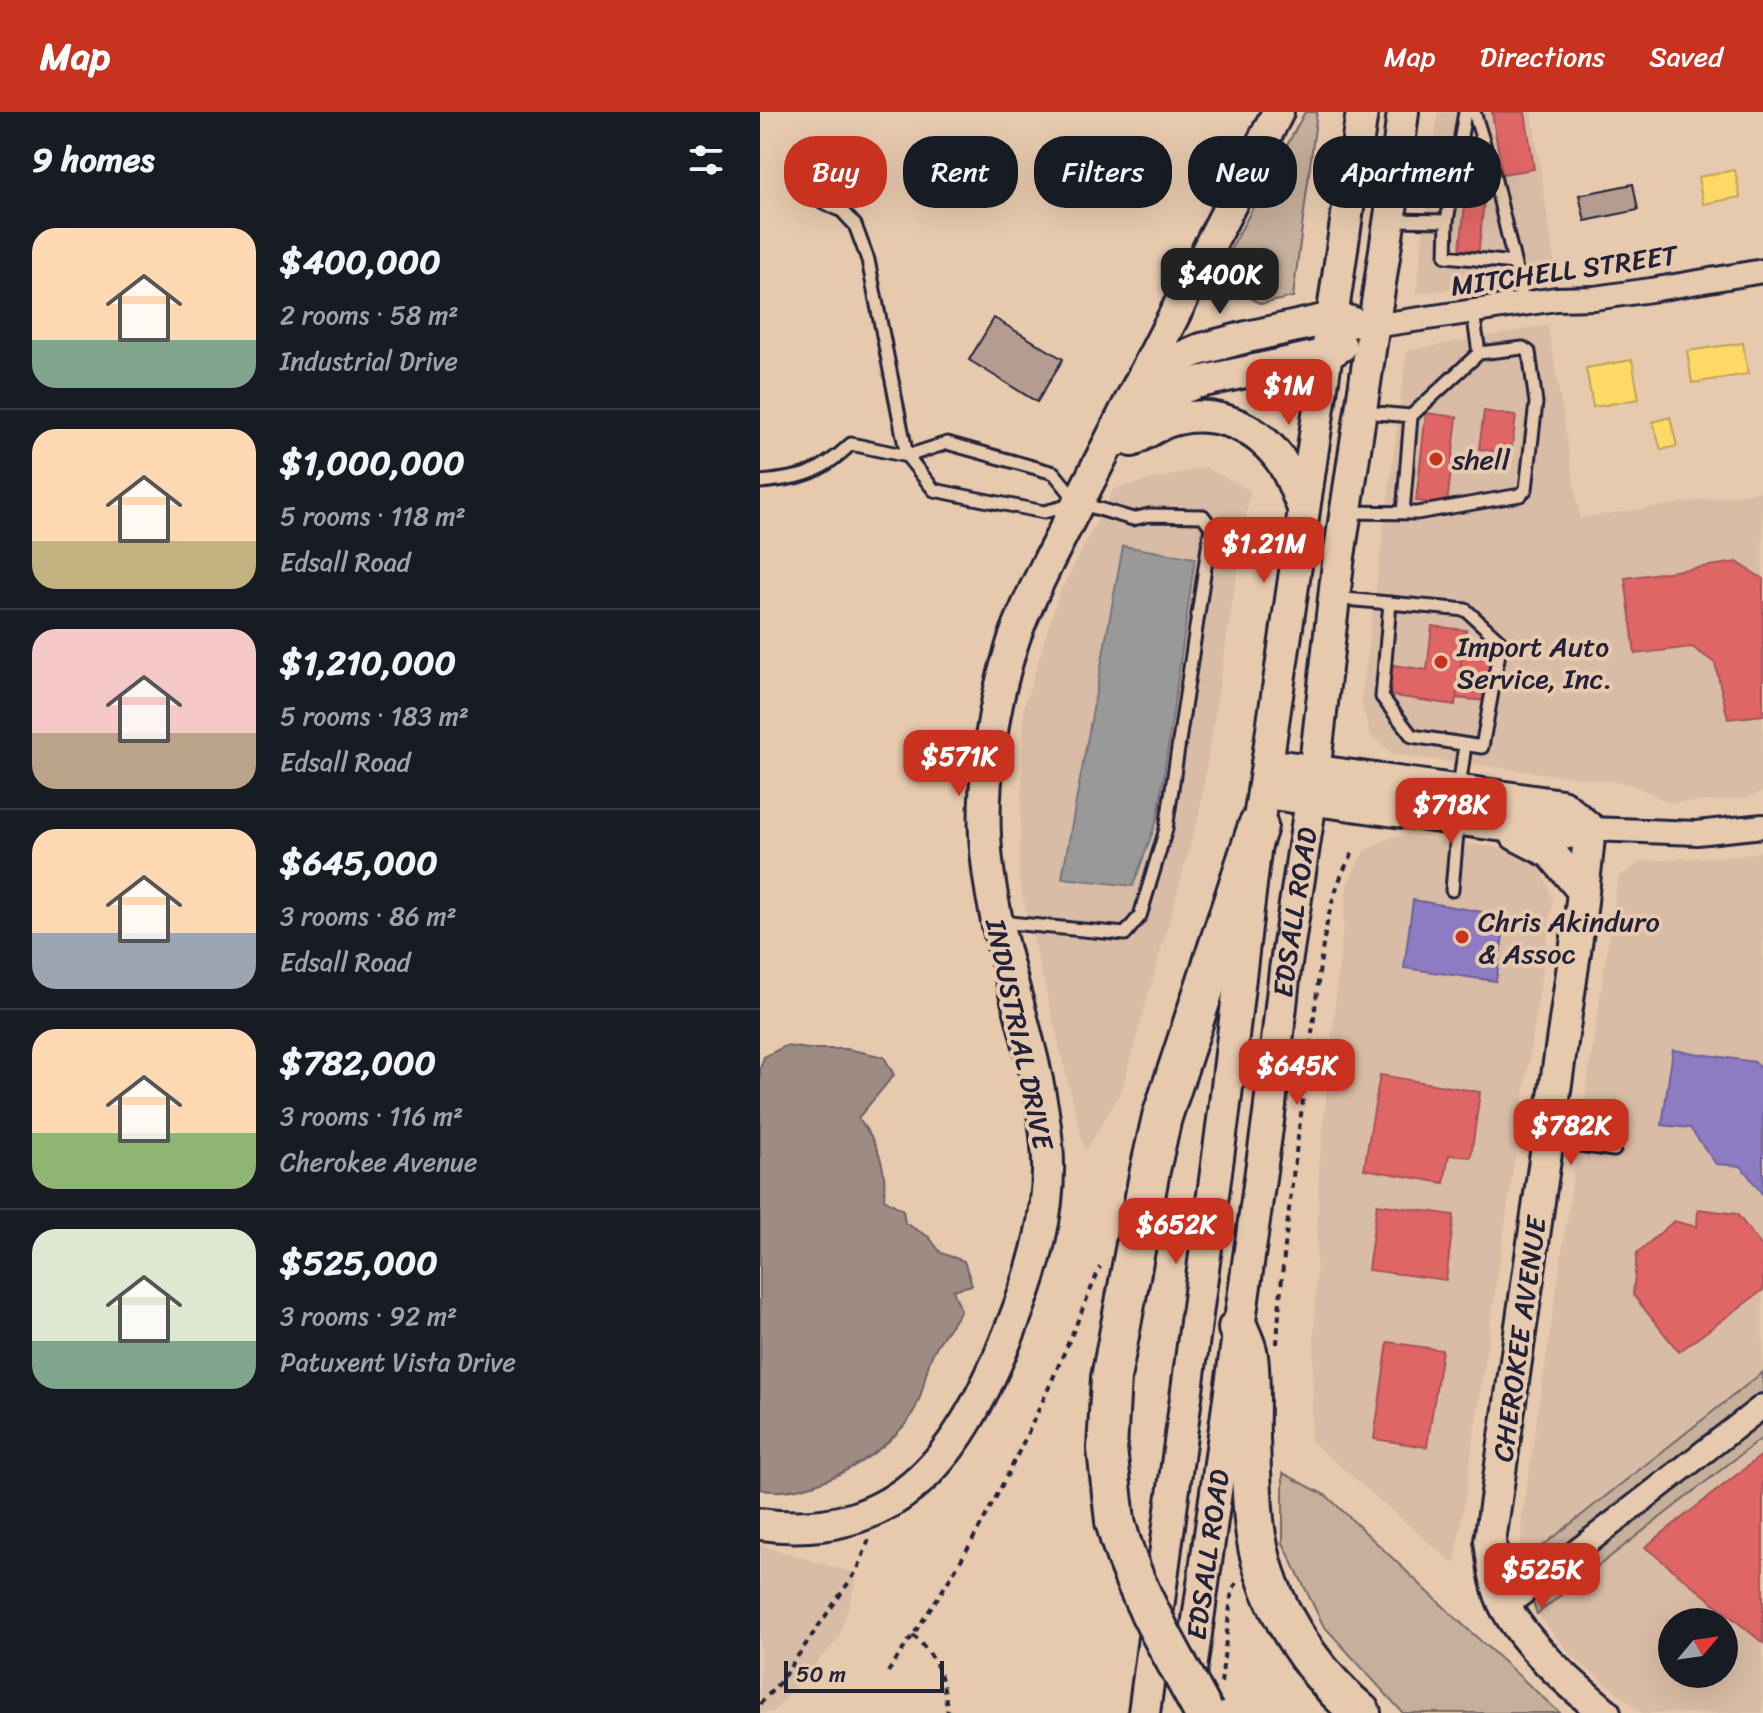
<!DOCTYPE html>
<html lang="en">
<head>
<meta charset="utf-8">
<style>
  :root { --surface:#171b24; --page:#242831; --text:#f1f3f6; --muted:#9ea1a6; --line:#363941; --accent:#c8321e }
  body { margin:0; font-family:Sriracha,sans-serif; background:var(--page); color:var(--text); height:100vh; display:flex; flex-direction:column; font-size:30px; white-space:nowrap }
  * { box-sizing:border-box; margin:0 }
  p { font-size:26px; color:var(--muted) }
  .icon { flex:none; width:44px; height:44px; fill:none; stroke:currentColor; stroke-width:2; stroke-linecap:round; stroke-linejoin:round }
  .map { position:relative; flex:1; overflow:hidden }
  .sheet { display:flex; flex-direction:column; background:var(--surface); width:760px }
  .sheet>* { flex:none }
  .guide { position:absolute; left:24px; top:24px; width:760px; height:72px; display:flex; gap:16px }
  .needle { width:52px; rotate:61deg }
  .controls { position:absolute; left:898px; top:1496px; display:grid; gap:16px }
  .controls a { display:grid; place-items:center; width:80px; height:80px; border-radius:50%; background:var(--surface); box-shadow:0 8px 32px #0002; font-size:40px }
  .scale { position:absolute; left:24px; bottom:20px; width:160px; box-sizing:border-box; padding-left:8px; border:4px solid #22223b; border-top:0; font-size:22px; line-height:28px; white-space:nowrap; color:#22223b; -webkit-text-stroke:6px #e7caae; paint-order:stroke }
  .price { position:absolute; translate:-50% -68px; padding:0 18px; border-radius:16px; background:var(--accent); color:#fff; font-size:26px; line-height:52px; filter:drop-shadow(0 2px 4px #0008) }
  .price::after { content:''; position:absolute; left:50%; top:48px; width:24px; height:18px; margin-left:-12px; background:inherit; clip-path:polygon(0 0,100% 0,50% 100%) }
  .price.active { background:#222; color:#fff }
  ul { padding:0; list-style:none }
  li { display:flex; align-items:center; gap:24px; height:200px; padding:0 32px }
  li+li { border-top:2px solid var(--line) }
  li span { display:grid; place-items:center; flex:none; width:224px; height:160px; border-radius:24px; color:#555 }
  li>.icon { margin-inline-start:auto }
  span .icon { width:96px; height:96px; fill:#fffc; stroke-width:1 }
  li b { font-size:34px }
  h2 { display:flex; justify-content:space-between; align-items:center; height:96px; padding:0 32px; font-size:34px }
  .tag { padding:0 28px; border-radius:32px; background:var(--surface); box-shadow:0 8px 32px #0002; font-size:28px; line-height:72px }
  .tag.active { background:var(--accent); color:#fff }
  header { display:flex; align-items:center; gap:48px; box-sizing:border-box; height:112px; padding:0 40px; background:var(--accent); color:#fff }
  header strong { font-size:38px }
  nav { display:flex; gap:44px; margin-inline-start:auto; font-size:28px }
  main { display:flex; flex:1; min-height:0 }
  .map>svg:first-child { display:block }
  .built { fill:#d8bca5; fill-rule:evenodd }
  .green { fill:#c6af9b; stroke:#74686b; stroke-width:2 }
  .water { fill:#9e8c84; stroke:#6c6267; stroke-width:2 }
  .homes { fill:#ffd966; stroke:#bda259; stroke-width:2 }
  .shops { fill:#e06666; stroke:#a75259; stroke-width:2 }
  .offices { fill:#8e7cc3; stroke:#6e619a; stroke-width:2 }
  .industry { fill:#999; stroke:#75757d; stroke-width:2 }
  .building { fill:#b49d90; stroke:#22223b; stroke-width:2 }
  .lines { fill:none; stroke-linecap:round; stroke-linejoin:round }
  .lane-casing { stroke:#22223b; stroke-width:17 }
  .street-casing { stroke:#22223b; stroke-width:28 }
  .secondary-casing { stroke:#22223b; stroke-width:36 }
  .highway-casing { stroke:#22223b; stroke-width:44 }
  .path { stroke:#22223b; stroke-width:4; stroke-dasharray:6 6; stroke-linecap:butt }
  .lane { stroke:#e7caae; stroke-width:11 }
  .street { stroke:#e7caae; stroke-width:22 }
  .secondary { stroke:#e7caae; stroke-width:30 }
  .highway { stroke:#e7caae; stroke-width:38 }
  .highway-bridge-casing { stroke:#22223b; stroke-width:44; stroke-linecap:butt }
  .highway-bridge { stroke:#e7caae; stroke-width:38 }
  .poi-dot { fill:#c8321e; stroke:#e7caae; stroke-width:3 }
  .labels { text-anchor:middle; stroke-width:8; stroke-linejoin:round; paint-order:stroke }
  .street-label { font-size:28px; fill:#22223b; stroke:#e7caae }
  .poi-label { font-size:28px; fill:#22223b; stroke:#e7caae; text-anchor:start }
</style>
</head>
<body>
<header>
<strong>Map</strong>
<nav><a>Map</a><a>Directions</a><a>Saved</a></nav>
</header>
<main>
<section class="sheet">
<h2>9 homes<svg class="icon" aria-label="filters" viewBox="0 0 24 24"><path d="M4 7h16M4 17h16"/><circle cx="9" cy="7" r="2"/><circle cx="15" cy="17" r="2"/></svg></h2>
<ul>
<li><span style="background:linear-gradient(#ffd9b3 70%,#7fa58c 0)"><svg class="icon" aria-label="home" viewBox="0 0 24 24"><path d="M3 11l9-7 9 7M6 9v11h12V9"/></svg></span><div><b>$400,000</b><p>2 rooms · 58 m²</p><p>Industrial Drive</p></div></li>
<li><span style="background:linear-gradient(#ffd9b3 70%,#c2b280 0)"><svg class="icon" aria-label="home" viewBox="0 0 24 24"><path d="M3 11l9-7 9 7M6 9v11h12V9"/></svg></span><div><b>$1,000,000</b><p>5 rooms · 118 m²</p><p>Edsall Road</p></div></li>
<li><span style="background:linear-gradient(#f6c9c9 65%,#b9a48a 0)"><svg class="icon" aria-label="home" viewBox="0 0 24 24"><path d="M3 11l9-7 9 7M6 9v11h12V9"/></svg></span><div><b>$1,210,000</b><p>5 rooms · 183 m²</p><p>Edsall Road</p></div></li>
<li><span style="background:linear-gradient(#ffd9b3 65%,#9aa5b1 0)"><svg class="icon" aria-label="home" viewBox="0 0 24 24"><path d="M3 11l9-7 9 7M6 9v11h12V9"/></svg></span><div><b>$645,000</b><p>3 rooms · 86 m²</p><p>Edsall Road</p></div></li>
<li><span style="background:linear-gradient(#ffd9b3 65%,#8fb573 0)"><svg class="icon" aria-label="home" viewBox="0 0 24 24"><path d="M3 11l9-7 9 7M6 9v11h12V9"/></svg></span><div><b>$782,000</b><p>3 rooms · 116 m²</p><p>Cherokee Avenue</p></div></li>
<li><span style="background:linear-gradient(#dfe7d0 70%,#7fa58c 0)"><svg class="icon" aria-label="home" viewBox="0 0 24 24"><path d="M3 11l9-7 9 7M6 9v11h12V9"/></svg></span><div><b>$525,000</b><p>3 rooms · 92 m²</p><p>Patuxent Vista Drive</p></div></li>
</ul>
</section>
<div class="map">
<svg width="1003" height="1601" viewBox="0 0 1003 1601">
  <rect width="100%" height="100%" fill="#e7caae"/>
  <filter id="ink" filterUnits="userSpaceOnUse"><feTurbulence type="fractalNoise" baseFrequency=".0125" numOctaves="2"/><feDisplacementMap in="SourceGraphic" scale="16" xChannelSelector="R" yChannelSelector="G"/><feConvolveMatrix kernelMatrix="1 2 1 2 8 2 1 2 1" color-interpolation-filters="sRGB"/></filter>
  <g filter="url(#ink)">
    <path class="built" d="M678,0H772L796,161L656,182Z
      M788,213L820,406L1003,379V680L984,687L910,691L871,672L635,643L611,624L601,590L647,239Z
      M444,355L490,378L439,703L361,980L325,1040L259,769L264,595L298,484L354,377Z
      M634,724L752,737L778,750L793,787L695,1453L551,1329L559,1056L587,773L604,739Z
      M1003,739V1260L761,1451V1413L858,765L882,749L974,744Z
      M1003,1325V1601H882L812,1544L777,1502ZM912,1510H964V1562H912Z
      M0,1433L98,1462L79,1526L12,1601H0Z"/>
    <path class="green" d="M545,0H557L533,185L501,192L468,173L464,149Z
      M1003,1260V1325L777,1502L761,1451Z
      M523,1361L567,1384L701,1511L800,1601H643L563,1513L523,1431Z"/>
    <path class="water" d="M25,934L49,937H87L124,945L134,963L98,1006C118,1031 127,1055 124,1087L143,1098L145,1111L169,1125L181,1141L204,1149L212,1173L193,1178L201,1198C193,1212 182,1224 174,1239C163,1259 166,1283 149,1307C124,1344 44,1390 0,1377V956L4,945Z"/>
    <path class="homes" d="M975,58L980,85L943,92L938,65Z
      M983,231L988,262L932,271L927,239Z
      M872,248L879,287L833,295L826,256Z
      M910,305L917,334L901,338L893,310Z"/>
    <path class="shops" d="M732,0H765L774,57L742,62Z
      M709,59L727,61L718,146L699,144Z
      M724,299L756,304L751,342L719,337Z
      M666,301L697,305L687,393L656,389Z
      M977,450L1003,467V603L968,607L955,551L932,535L875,542L865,466Z
      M672,514L706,518L695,593L628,583L633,553L667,558Z
      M704,531L732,534L726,589L696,586Z
      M620,963L720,980L711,1045L689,1043L684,1071L604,1057Z
      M617,1092L694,1103L686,1168L608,1158Z
      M938,1097L977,1102L1003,1136V1178L919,1240L873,1183L877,1141L914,1109L937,1115Z
      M628,1230L682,1238L667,1335L614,1327Z
      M1003,1342V1531L885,1435Z"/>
    <path class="offices" d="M653,788L746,804L736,869L644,856Z
      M913,938L995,950L1003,960V1083L981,1054L956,1052L930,1016L902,1013Z"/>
    <path class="industry" d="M363,434L435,446L398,705L373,774L302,766Z"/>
    <path class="building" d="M873,72L878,98L825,109L819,83Z
      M234,206L303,247L277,290L209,248Z"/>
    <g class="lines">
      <defs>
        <path id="lane" d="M705,0L687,109L686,144L754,151
          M714,0L734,64L764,192
          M59,88L82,99L95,113L108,148L147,344L174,378L284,400L319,391L373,407L389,403L443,404L451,415L406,717L380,804L365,822L240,810
          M631,108L687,109
          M713,200L719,241
          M604,300L651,304
          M0,370C43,366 59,362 91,332L147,344L187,331L294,361L316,388
          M586,400L657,401L760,383L766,377L776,291L769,240L763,236L719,241L651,304L643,401
          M574,486L706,498L741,530L722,635L652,624L622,585L630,491
          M699,676L705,633
          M692,778L698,709
          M791,1029L854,1038"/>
        <path id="street" d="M613,214L796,187L834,186L891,178L1003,159
          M830,717L937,721L1003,714
          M745,1495L1003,1294"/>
        <g id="secondary">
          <path d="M381,271L408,251L438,238L487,225L573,206L591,210"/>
          <path d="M359,328L408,282L435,271L568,242L581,234"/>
          <path d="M372,329C382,323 393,316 404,311C447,295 492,310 519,346C530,360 536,380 543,396"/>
          <path d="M507,652L802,693L830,717"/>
          <path d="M504,681L803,722L830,717"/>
          <path d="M830,717L821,798L730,1429C733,1451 735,1476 746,1496C770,1538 809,1570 845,1601"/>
          <path d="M756,723L791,741L823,779"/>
          <path d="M0,1412C142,1431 202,1338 249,1221C273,1162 293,1097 287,1033C278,928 230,830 225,724C222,665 234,590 252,533C261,504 275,477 288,450L518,0"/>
          <path id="s1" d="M428,1579L509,1002L525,858L551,688L578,451L631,98L643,0"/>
          <path d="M384,1601L464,1000L498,714L602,0"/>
        </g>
        <path id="highway" d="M478,1216C481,1223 485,1231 487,1239C492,1262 489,1301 490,1325C491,1358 491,1391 496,1424C507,1492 549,1557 601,1601
          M355,1409L347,1337L351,1266L390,1058L402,1005L498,714"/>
      </defs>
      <use href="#lane" class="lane-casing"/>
      <use href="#street" class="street-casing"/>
      <use href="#secondary" class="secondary-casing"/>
      <use href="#highway" class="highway-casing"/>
      <path class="path" d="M517,1232C523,1128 538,1025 552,921C560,864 562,787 595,738
        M153,1523C181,1551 182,1563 188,1601
        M128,1560C146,1533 165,1506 182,1479C246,1378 295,1265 340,1155
        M461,1571L472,1477L477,1471
        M0,1592L19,1571L98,1457L109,1427"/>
      <use href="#lane" class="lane"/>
      <use href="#street" class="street"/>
      <use href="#secondary" class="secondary"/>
      <use href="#highway" class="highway"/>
      <defs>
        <path id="highway-bridge" d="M355,1409C372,1478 411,1539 444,1601"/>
      </defs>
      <use href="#highway-bridge" class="highway-bridge-casing"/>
      <use href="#highway-bridge" class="highway-bridge"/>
    </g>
  </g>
  <g class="poi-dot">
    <circle cx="676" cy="347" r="8"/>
    <circle cx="681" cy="550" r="8"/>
    <circle cx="702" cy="825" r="8"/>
  </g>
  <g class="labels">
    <g class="street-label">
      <text transform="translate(804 158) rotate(-8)" y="10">MITCHELL STREET</text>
      <text dy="10" stroke="none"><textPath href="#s1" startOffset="786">EDSALL ROAD</textPath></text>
      <text transform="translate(260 922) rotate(78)" y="10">INDUSTRIAL DRIVE</text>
      <text transform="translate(759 1227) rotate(-82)" y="10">CHEROKEE AVENUE</text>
      <text dy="10" stroke="none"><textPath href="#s1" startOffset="138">EDSALL ROAD</textPath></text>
    </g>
    <g class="poi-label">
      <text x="692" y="357">shell</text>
      <text x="697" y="544">Import Auto<tspan x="697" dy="32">Service, Inc.</tspan></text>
      <text x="718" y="819">Chris Akinduro<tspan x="718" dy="32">&amp; Assoc</tspan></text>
    </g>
  </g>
</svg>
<div class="controls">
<a><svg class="needle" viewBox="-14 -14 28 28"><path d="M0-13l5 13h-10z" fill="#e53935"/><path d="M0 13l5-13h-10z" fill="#9ea1a6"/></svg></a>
</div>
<div class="scale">50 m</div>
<b class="price active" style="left:460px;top:204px">$400K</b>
<b class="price" style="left:529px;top:315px">$1M</b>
<b class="price" style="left:504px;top:473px">$1.21M</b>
<b class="price" style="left:199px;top:686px">$571K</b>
<b class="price" style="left:691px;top:734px">$718K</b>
<b class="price" style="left:537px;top:995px">$645K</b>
<b class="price" style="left:811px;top:1055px">$782K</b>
<b class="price" style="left:416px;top:1154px">$652K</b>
<b class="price" style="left:782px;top:1499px">$525K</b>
<div class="guide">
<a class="tag active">Buy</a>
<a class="tag">Rent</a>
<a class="tag">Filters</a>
<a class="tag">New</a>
<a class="tag">Apartment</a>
</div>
</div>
</main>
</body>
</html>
